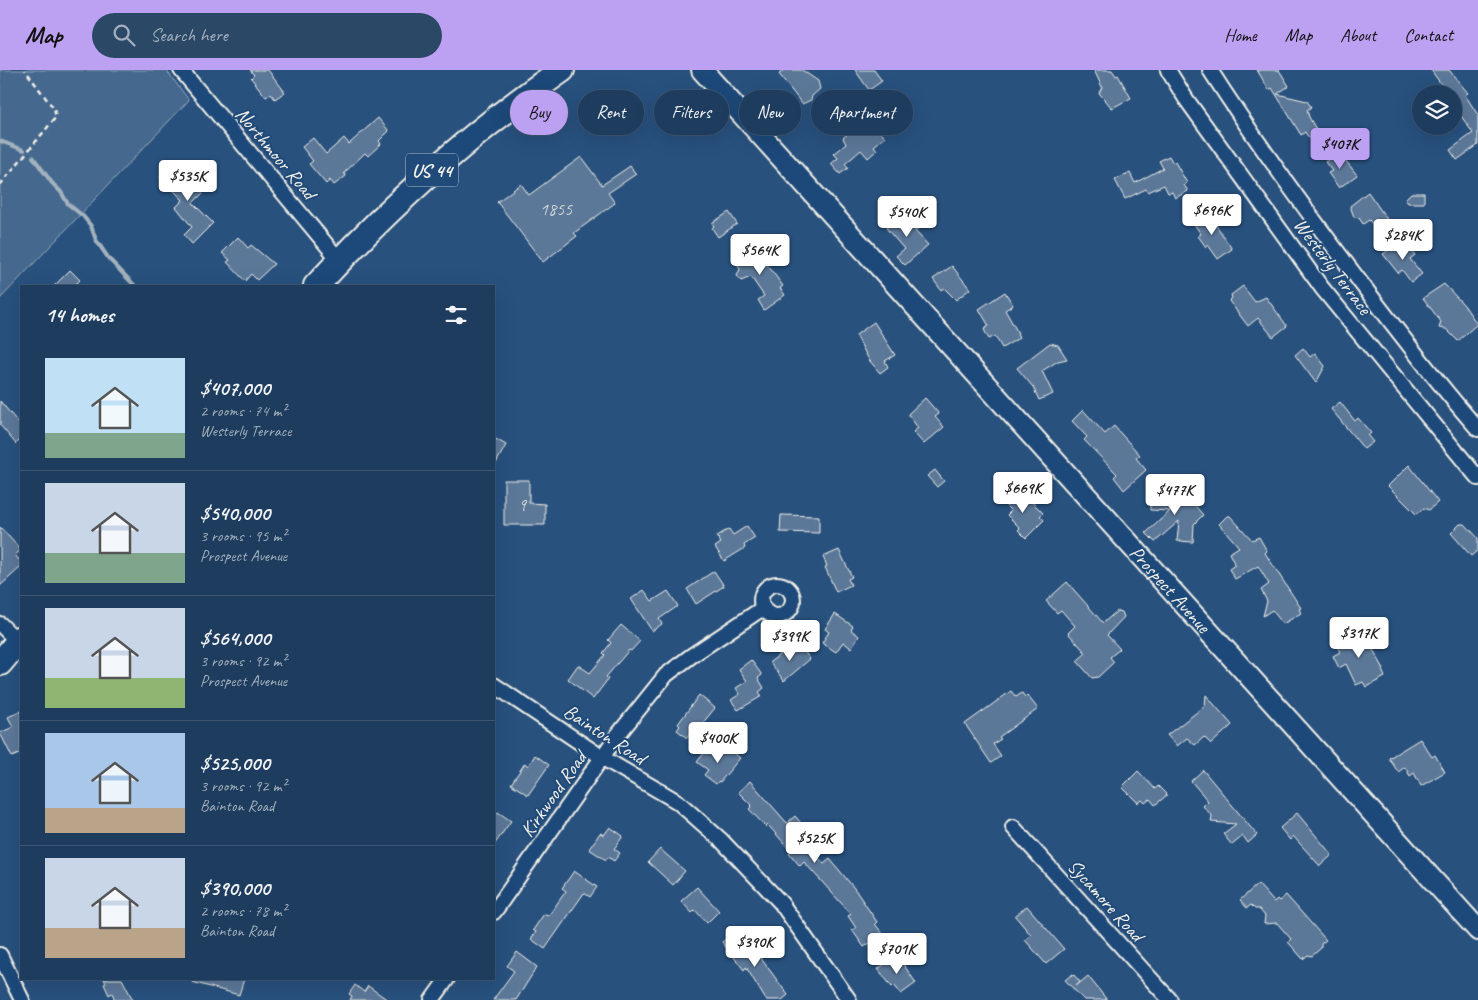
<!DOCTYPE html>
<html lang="en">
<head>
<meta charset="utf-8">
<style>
  :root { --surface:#1e3d5e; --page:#2b4867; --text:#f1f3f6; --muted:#a1aebc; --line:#3c5673; --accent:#bca0f2 }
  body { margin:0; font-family:Caveat,sans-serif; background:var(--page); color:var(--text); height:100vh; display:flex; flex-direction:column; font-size:19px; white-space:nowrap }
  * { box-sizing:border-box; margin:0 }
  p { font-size:16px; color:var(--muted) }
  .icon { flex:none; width:28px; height:28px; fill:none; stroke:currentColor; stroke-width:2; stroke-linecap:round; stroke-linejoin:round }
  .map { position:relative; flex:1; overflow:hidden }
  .panel { position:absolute; left:20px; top:215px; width:475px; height:695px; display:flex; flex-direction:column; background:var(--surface); border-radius:0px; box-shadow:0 5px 20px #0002,0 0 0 1px var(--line) }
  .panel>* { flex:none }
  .hud { position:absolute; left:510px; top:20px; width:475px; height:45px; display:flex; gap:10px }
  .controls { position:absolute; left:1412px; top:15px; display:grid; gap:10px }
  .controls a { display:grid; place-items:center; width:50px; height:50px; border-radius:50%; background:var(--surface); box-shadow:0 5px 20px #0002,0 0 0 1px var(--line); font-size:25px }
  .price { position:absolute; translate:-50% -42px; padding:0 11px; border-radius:5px; background:#fff; color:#222; font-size:16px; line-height:32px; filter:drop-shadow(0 1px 2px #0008) }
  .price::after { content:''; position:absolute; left:50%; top:30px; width:15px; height:11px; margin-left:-8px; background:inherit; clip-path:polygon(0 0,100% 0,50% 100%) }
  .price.selected { background:var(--accent); color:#111 }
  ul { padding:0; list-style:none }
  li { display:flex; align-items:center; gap:15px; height:125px; padding:0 25px }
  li+li { border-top:1px solid var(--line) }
  li span { display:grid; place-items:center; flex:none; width:140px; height:100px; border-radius:0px; color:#555 }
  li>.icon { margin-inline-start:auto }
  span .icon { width:60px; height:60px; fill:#fffc; stroke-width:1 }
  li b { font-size:21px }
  h2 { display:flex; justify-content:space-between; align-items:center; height:60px; padding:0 25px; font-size:21px }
  .tag { padding:0 18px; border-radius:22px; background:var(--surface); box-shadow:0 5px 20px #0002,0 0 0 1px var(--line); font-size:18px; line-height:45px }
  .tag.selected { background:var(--accent); color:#111 }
  header { display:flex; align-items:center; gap:30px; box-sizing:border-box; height:70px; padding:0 25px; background:var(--accent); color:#111 }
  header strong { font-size:24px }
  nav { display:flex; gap:28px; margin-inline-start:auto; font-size:18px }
  .search { width:350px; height:45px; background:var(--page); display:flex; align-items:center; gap:12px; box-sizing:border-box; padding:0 18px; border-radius:28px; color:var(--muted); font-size:19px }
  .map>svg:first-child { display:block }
  .green { fill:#45688e; stroke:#9cacbb }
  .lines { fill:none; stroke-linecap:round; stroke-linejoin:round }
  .stream { stroke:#a4b2be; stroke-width:4 }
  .building { fill:#5b7899; stroke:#f4f1e8 }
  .minor-casing { stroke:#f4f1e8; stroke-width:18 }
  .secondary-casing { stroke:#f4f1e8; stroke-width:24 }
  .trunk-casing { stroke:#f4f1e8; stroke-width:28 }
  .path { stroke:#f4f1e8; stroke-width:2.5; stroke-dasharray:5 4; stroke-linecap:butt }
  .minor { stroke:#1f4a7a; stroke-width:14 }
  .secondary { stroke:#1f4a7a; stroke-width:20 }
  .trunk { stroke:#1f4a7a; stroke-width:24 }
  .labels { text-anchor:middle; stroke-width:4; stroke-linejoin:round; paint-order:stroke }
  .number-label { font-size:18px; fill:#ced3d4 }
  .shield { fill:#1f4a7a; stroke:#b4bfc7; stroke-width:1 }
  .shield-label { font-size:19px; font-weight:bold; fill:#f4f1e8 }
  .street-label { font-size:20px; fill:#f4f1e8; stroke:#1f4a7a }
</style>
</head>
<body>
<header>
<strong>Map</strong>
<div class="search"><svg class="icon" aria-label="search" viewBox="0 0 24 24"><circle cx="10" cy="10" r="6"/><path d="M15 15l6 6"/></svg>Search here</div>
<nav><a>Home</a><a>Map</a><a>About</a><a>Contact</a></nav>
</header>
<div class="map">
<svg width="1478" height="930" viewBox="0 0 1478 930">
  <rect width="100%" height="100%" fill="#28517e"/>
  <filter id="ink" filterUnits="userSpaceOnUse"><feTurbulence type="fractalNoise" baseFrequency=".02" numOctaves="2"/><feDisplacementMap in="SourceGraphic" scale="10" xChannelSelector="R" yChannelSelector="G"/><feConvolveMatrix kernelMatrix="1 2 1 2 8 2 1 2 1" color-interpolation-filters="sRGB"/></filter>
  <g filter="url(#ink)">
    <path class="green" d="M0,0H166L189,30L0,229Z"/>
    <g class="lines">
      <path class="stream" d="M0,71L24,80
        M33,87L52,113L61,122L68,134L83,146L91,156L96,170L109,189L135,216"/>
    </g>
    <path class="building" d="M250,0H268L285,22L275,29L271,24L266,27L251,8L254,5Z
      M784,0H802L818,11L820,19L812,26L811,30L802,34L779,4Z
      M855,0H874L882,11L869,20Z
      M1094,0H1112L1116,6L1118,5L1131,28L1112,38L1099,23L1102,17Z
      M1257,0H1279L1289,16L1277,24L1307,31L1311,37L1307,40L1309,47L1318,63L1309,68L1305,62L1301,65L1272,18L1269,20Z
      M1431,0H1449L1468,23L1465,25L1478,45V75L1457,90L1450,80L1473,63L1454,36V24H1448Z
      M858,41L885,67L874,76L877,80L868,88L861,80L845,94L848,98L840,104L831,94L838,88L834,84L846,74L843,68L854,58L848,50Z
      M378,48L389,61L379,71L381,74L368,86L365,83L344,103L346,106L334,115L330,110L326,114L309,94L313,91L302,77L313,68L326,84L344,68L349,74Z
      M1339,82L1357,105L1339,118L1328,103L1332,101L1325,92Z
      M1169,86L1173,93L1175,92L1187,113L1184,115L1188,121L1175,128L1172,122L1168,123L1164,115L1148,122L1146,119L1125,129L1115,110L1130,103L1135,113L1163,98L1159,91Z
      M581,87L602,115L630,96L636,104L608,123L615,133L574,163L577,166L543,192L497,132L521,114L529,125Z
      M180,97L204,122L193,133L213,153L192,174L184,165L192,157L176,137L183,130L160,107L169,98L174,103Z
      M1368,122L1391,155L1381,163L1369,150L1363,154L1359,148L1354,147L1350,136Z
      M1411,123H1424V133H1408L1405,129Z
      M729,142L737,154L718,167L712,158L714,156L712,153Z
      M906,142L919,158L915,161L928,175L905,195L896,186L904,179L886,158Z
      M1208,143L1232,179L1218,189L1208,175L1206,177L1198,166L1201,164L1194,154Z
      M238,167L248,178L251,175L274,194L257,210L251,204L245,211L227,192L230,190L222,183Z
      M751,173L783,216L780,218L785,225L764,240L758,230L764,226L751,207L741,211L737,206L740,199L736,193L746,186L742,179Z
      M1406,173L1415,185L1410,189L1422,204L1411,212L1402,200L1398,203L1383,184L1396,175L1399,179Z
      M952,196L970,219L956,230L944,218L941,220L933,209Z
      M70,200L80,210L74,216H54Z
      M1444,214L1464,235L1477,254L1458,271L1446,259L1439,258L1441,252L1423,228Z
      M1243,216L1255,232L1266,227L1287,256L1273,267L1258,248L1248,256L1229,231L1232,228L1231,225Z
      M1005,222L1013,235L1005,240L1018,263L1017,264L1019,268L1002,278L995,266L989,269L986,264L984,259L989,256L979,239Z
      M874,252L895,285L885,291L888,297L880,303L869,290L856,265Z
      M1050,273L1058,275L1067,289L1058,291L1042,301L1053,324L1039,330L1033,317L1017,298Z
      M1303,278L1310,287L1315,283L1325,296L1316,313L1295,285Z
      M925,328L939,344L935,347L944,357L924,374L913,362L918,358L908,344Z
      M0,331L21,356V369L16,374L0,355Z
      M1340,332L1355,351L1358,348L1371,363L1368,366L1373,372L1364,379L1331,339Z
      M1083,340L1105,364L1114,356L1140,385L1136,388L1146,400L1124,420L1114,407L1117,404L1084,370L1087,367L1072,351Z
      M494,368L506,375L494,397Z
      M1409,395L1438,432L1429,440L1424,438L1416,444L1388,416Z
      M935,400L944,411L937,417L927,406Z
      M504,410H529V433L545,434V455H504Z
      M1180,418L1203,445L1194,454L1193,472L1177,471L1179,451L1155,472L1146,463L1170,441L1150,440V428H1166Z
      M1013,420L1027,433L1030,430L1043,443L1040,446L1044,450L1026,468L1018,460L1020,458L1007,445L1011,441L1002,432Z
      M781,445L819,446V463L780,462Z
      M1227,446H1230L1252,470L1259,467L1267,481L1265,483L1301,538L1299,539L1301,543L1283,554L1272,540L1263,546L1267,531L1261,520L1269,514L1258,496L1235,509L1229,499L1235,495L1229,483L1239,477L1219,454Z
      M1460,454H1465L1478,468V480L1471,486L1451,463Z
      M747,456L755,468L744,475L745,478L724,491L715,477L721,473L717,466L729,459L733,465Z
      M0,457L21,480L15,485L21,492V497L0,516Z
      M839,480L852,507L848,509L851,515L836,522L825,497L827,496L823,487Z
      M714,501L724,516L696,534L687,519Z
      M1067,512L1103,553L1117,541L1122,542L1124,547L1107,565L1120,579L1110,587L1114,592L1098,607L1092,608L1077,591L1086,583L1068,563L1075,556L1061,540L1057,543L1046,531Z
      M644,520L652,531L668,521L678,536L659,549L662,554L652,561L631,529Z
      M835,544L853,556L851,560L859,566L851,578L843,572L836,582L822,573L829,562L825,559Z
      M621,555L640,571L631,581L629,580L606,607L608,609L593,629L568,609L578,595L590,603L605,585L603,583L611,573L608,570Z
      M1362,560L1384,599L1382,600L1385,607L1366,617L1363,612L1356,615L1346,594L1339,598L1333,586L1340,582L1335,573Z
      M800,576L810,589L784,611L770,592L787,579L790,583Z
      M751,590L762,605L758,608L764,618L759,622L762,626L738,640L731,630L740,624L736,618L747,611L739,599Z
      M1011,621L1016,627L1022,623L1025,627L1027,625L1038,639L999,667L1001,669L993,674L1001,686L991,693L965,654Z
      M699,625L715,638L692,666L690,664L687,668L677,660L680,656L678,654Z
      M1206,625L1232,655L1211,674L1204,667L1195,675L1187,668L1177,676L1167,665L1205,636Z
      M21,641V683L12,687L0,663L13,657L8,647Z
      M1420,669L1432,687L1435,685L1445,702L1421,716L1414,703L1410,706L1405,697L1398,702L1389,688Z
      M709,677L719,686L727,677L740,688L720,712L719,711L716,714L704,705L708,700L697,692Z
      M535,685L549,695L528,725L511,714L525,693L528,696Z
      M1203,700L1257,765L1248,773L1243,766L1232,775L1223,764L1236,754L1211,752L1212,746L1203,736L1208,731L1191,711Z
      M1138,701L1155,719L1158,716L1167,725L1155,735L1150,729L1145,733L1142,730L1138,733L1122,717Z
      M750,711L787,753L795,746L807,760L801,764L807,770L805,772L824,794L830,789L854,818L877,852L875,854L883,864L864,877L852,860L856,858L848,846L851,844L804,792L800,796L789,783L791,781L768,755L766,757L749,739L752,736L738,722Z
      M498,742L511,751L494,775V748Z
      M1297,743L1332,785L1320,796L1293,766L1290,770L1280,758Z
      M610,757L623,766L614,779L620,783L614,791L608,787L606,790L589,779L600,763L604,765Z
      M660,779L685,801L673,815L648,792Z
      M574,801L597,817L590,827L584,823L545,879L531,869L536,862L533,860L544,844L549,845L566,821L562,818Z
      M1258,814L1274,832L1277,829L1279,831L1286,825L1326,870L1321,874V878L1312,886L1308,885L1303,889L1288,872L1291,869L1277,853L1264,854L1265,846L1259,839H1255L1251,835L1247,838L1240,830Z
      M697,817L719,841L707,853L695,840L692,843L681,831Z
      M1027,836L1064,879L1046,894L1025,870L1031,865L1015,846Z
      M735,862L742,871L746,868L788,925L782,930H766L746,897L744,900L722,872Z
      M517,882L537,897L516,930H493L514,901L507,896Z
      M897,885L916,913L901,924L894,915L892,917L878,899Z
      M1073,904L1080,912L1076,916L1088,906L1107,930H1084L1065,910Z
      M104,909H122L133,930H115L112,923L109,925L104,914L106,913Z
      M192,909H244L239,925L192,912Z
      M355,915L364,922L368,916L388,930H350L352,926L349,924Z"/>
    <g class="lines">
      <defs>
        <path id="minor" d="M181,0L340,191
          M1168,0L1186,29L1322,218L1478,408
          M1210,0C1258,75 1310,146 1364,217C1401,265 1438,314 1478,359
          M761 530a16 16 0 1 1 32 0a16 16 0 1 1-32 0Z
          M0,554L18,572
          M494,615L603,688L678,732L721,770L781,833L849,930
          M1013,757L1170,930
          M494,842L617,666L666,605L691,586L763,538
          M0,885L22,930
          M432,930L447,909"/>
        <g id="secondary">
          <path id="s1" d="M702,0L1478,860"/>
        </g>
        <path id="trunk" d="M316,216C391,135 471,62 562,0
          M0,593L21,568"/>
      </defs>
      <use href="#minor" class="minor-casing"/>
      <use href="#secondary" class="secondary-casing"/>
      <use href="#trunk" class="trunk-casing"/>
      <path class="path" d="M0,115L56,47L54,39L25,0"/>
      <use href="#minor" class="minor"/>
      <use href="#secondary" class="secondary"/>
      <use href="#trunk" class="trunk"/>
    </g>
  </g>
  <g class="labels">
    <g class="number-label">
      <text x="556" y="145">1855</text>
      <text x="522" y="441">9</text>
    </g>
    <rect class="shield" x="406" y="83.5" width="52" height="33" rx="4"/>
    <g class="shield-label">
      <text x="432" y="107">US 44</text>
    </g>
    <g class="street-label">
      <text transform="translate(276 83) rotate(50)" y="7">Northmoor Road</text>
      <text transform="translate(1333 196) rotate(53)" y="7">Westerly Terrace</text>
      <text dy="7" stroke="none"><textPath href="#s1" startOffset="699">Prospect Avenue</textPath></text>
      <text transform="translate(605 664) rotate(33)" y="7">Bainton Road</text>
      <text transform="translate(553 724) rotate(-55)" y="7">Kirkwood Road</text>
      <text transform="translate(1106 830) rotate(48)" y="7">Sycamore Road</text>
    </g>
  </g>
</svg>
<div class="controls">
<a><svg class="icon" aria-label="layers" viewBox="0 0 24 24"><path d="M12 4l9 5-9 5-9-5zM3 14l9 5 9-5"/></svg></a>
</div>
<b class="price selected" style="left:1340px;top:100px">$407K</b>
<b class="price" style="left:188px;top:132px">$535K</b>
<b class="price" style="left:1212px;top:166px">$696K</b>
<b class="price" style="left:907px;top:168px">$540K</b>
<b class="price" style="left:1403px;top:191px">$284K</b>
<b class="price" style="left:760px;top:206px">$564K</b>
<b class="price" style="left:1023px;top:444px">$669K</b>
<b class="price" style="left:1175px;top:446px">$477K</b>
<b class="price" style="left:1359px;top:589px">$317K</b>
<b class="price" style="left:790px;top:592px">$399K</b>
<b class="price" style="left:718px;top:694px">$400K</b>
<b class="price" style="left:815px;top:794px">$525K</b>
<b class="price" style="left:755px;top:898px">$390K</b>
<b class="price" style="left:897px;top:905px">$701K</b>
<div class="hud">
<a class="tag selected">Buy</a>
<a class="tag">Rent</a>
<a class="tag">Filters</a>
<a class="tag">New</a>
<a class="tag">Apartment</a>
</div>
<section class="panel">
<h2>14 homes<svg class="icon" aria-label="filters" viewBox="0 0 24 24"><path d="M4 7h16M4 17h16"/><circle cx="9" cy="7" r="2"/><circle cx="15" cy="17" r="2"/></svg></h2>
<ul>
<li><span style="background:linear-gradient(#bfe0f5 75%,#7fa58c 0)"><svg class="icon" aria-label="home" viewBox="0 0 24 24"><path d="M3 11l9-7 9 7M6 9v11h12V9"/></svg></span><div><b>$407,000</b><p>2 rooms · 74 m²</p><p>Westerly Terrace</p></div></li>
<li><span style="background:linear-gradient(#c9d6e8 70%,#7fa58c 0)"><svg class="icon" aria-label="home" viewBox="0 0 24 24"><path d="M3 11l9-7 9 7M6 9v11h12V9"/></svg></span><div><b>$540,000</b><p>3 rooms · 95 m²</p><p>Prospect Avenue</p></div></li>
<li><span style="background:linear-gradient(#c9d6e8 70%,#8fb573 0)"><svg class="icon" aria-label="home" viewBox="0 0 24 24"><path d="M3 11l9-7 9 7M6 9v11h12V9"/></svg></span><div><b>$564,000</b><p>3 rooms · 92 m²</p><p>Prospect Avenue</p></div></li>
<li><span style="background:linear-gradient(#a9c7e8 75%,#b9a48a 0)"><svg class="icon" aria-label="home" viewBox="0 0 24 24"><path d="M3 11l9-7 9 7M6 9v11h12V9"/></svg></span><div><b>$525,000</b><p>3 rooms · 92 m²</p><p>Bainton Road</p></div></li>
<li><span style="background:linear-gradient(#c9d6e8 70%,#b9a48a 0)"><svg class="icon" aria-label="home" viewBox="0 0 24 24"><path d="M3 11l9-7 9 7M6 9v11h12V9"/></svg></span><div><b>$390,000</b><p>2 rooms · 78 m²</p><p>Bainton Road</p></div></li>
</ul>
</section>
</div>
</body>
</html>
